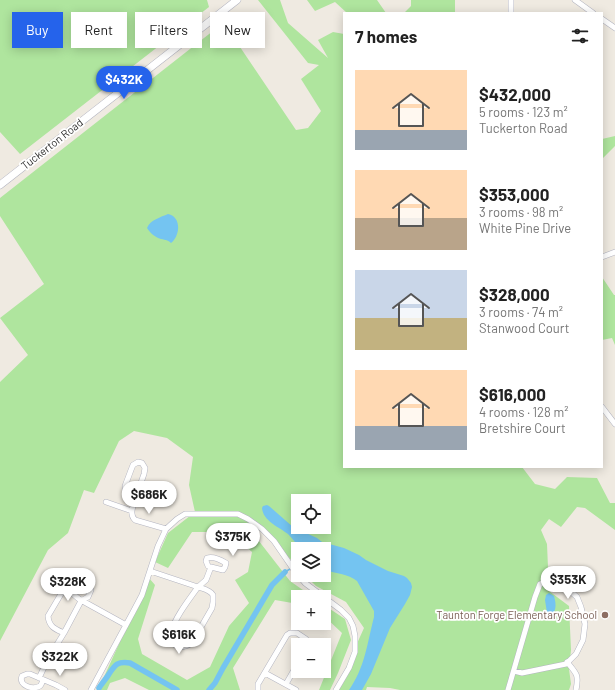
<!DOCTYPE html>
<html lang="en">
<head>
<meta charset="utf-8">
<style>
  :root { --surface:#fff; --page:#f2f2f2; --text:#222; --muted:#767676; --accent:#2563eb }
  body { margin:0; font-family:Barlow,sans-serif; background:var(--page); color:var(--text); height:100vh; display:flex; flex-direction:column; font-size:15px; white-space:nowrap }
  * { box-sizing:border-box; margin:0 }
  p { font-size:13px; color:var(--muted) }
  .icon { flex:none; width:22px; height:22px; fill:none; stroke:currentColor; stroke-width:2; stroke-linecap:round; stroke-linejoin:round }
  .map { position:relative; flex:1; overflow:hidden }
  .side { position:absolute; left:343px; top:12px; width:260px; height:456px; display:flex; flex-direction:column; background:var(--surface); border-radius:0px; box-shadow:0 2px 10px #0003 }
  .side>* { flex:none }
  .guide { position:absolute; left:12px; top:12px; width:271px; height:36px; display:flex; gap:8px }
  .fabs { position:absolute; left:291px; top:494px; display:grid; gap:8px }
  .fabs a { display:grid; place-items:center; width:40px; height:40px; border-radius:0px; background:var(--surface); box-shadow:0 2px 10px #0003; font-size:20px }
  .price { position:absolute; translate:-50% -34px; padding:0 9px; border-radius:14px; background:#fff; color:#222; font-size:13px; line-height:26px; filter:drop-shadow(0 1px 2px #0008) }
  .price::after { content:''; position:absolute; left:50%; top:24px; width:12px; height:9px; margin-left:-6px; background:inherit; clip-path:polygon(0 0,100% 0,50% 100%) }
  .price.selected { background:var(--accent); color:#fff }
  ul { padding:0; list-style:none }
  li { display:flex; align-items:center; gap:12px; height:100px; padding:0 12px }
  li span { display:grid; place-items:center; flex:none; width:112px; height:80px; border-radius:0px; color:#555 }
  li>.icon { margin-inline-start:auto }
  span .icon { width:48px; height:48px; fill:#fffc; stroke-width:1 }
  li b { font-size:17px }
  h2 { display:flex; justify-content:space-between; align-items:center; height:48px; padding:0 12px; font-size:17px }
  .chip { padding:0 14px; border-radius:0px; background:var(--surface); box-shadow:0 2px 10px #0003; font-size:14px; line-height:36px }
  .chip.selected { background:var(--accent); color:#fff }
  .map>svg:first-child { display:block }
  .green { fill:#afe59e; fill-rule:evenodd }
  .water { fill:#74c4f1 }
  .lines { fill:none; stroke-linecap:round; stroke-linejoin:round }
  .stream { stroke:#74c4f1; stroke-width:1.5 }
  .canal { stroke:#74c4f1; stroke-width:5.5 }
  .street-casing { stroke:#b4b5c1; stroke-width:6 }
  .secondary-casing { stroke:#b4b5c1; stroke-width:8 }
  .street { stroke:#fff; stroke-width:5 }
  .secondary { stroke:#fff; stroke-width:7 }
  .education-dot { fill:#8d6e63; stroke:#fff; stroke-width:1.5 }
  .labels { text-anchor:middle; stroke-width:3.5; stroke-linejoin:round; paint-order:stroke }
  .street-label { font-size:11px; fill:#2e2e2e; stroke:#fff }
  .education-label { font-size:11px; fill:#785e54; stroke:#fff; text-anchor:end }
</style>
</head>
<body>
<div class="map">
<svg width="615" height="690" viewBox="0 0 615 690">
  <rect width="100%" height="100%" fill="#efeae1"/>
  <path class="green" d="M0,0H207L209,7L20,154L0,132Z
    M258,0H280L288,23L328,58L318,40L333,32L344,34V467H522L535,484L555,489L567,477L597,478L610,503H615V530L585,508L577,507L561,527L549,519L541,530L547,544L549,591L569,606L571,650L569,669L571,684L569,690H400L390,688L367,687L366,690H336L364,628L346,602L316,586L305,575H324V549H298V567L263,530L251,531L290,581L313,597H298V604L275,600L233,668L240,690H149L125,678L110,683L107,690H98L149,578L155,585L138,639L142,654L187,680L210,667L229,626L249,603L235,580L248,572L252,552L230,532H192L168,568L155,562L168,533L195,512L189,485L193,457L167,438L134,431L119,441L94,493L84,490L68,533L48,550L0,641V382L28,355L0,318L44,284L0,216V198L218,27L240,47L296,130L308,128L321,111L301,79L319,65L308,63ZM298,501H324V527H298Z
    M307,0H377L386,13H347L335,2L315,11Z
    M411,0H455V13H404L411,6Z
    M615,136V146L602,159V139Z
    M602,277L614,295H615V345L612,338L602,340Z
    M324,605L345,619L351,640L338,673L330,690H319L342,633L324,616Z"/>
  <path class="water" d="M168,214C182,217 180,236 171,243C168,240 166,240 161,239C155,237 150,233 147,228C150,220 161,217 168,214Z
    M267,505L269,506L293,527L317,538L322,542L344,548L359,555L366,560L388,571L404,576L407,578L411,583L412,587L410,595L405,604L390,628L371,674L362,690H349C365,667 367,644 374,617V611L357,581C349,574 334,573 324,570V549H301C296,544 293,539 288,534C279,527 263,521 262,508L263,506Z
    M549,593L554,596C556,603 557,611 551,615L548,614L547,613L545,600L546,595Z"/>
  <g class="lines">
    <path class="stream" d="M285,572L298,564"/>
    <path class="canal" d="M99,688C102,683 106,679 109,674C115,665 117,661 130,663L177,690
      M209,690L215,683L223,668L272,585L285,572"/>
    <defs>
      <path id="street" d="M575,0L593,13
        M511,13V0
        M602,19L615,28
        M602,257L615,252
        M602,407L615,424
        M135,500L144,474L145,468L142,463L138,462L133,465L131,470L125,486V494L129,498L135,500C133,507 129,514 135,520L166,529
        M106,502L132,511
        M150,571L198,587L206,580L211,567L223,570L225,567L226,563C221,560 213,556 207,558L206,561L208,566L211,567
        M76,578H80L87,580L89,583L91,590L88,597L81,601L64,633C55,629 49,627 48,616L61,594Z
        M198,587C204,589 210,590 213,595V602L212,608L193,641C184,652 167,646 171,632C176,616 188,601 198,587Z
        M67,589L79,599L126,625
        M567,662C577,674 579,675 576,690
        M265,673L296,690
        M39,678L48,659L64,633
        M43,680C42,682 42,684 40,686C33,690 18,686 22,676L27,674H30L56,685L65,690
        M286,684L298,663
        M91,690L133,612L142,595L158,546L166,529L177,519L185,514H238L248,519L262,529L274,541L294,570L305,583L341,610L349,618L353,626L355,636V652L349,668L336,690
        M258,690V684L287,635L290,633H297L306,639L307,641L308,645
        M508,690L535,597L540,584L547,581L559,584L570,591L577,597L581,607L585,624L583,640L576,654L566,664L522,673L514,671"/>
      <path id="secondary" d="M0,185L237,0"/>
    </defs>
    <use href="#street" class="street-casing"/>
    <use href="#secondary" class="secondary-casing"/>
    <use href="#street" class="street"/>
    <use href="#secondary" class="secondary"/>
  </g>
  <circle class="education-dot" cx="605" cy="615" r="4"/>
  <g class="labels">
    <g class="street-label">
      <text transform="translate(52 144) rotate(-38)" y="4">Tuckerton Road</text>
    </g>
    <g class="education-label">
      <text x="597" y="619">Taunton Forge Elementary School</text>
    </g>
  </g>
</svg>
<div class="fabs">
<a><svg class="icon" aria-label="locate" viewBox="0 0 24 24"><circle cx="12" cy="12" r="6"/><path d="M12 2v4M12 18v4M2 12h4M18 12h4"/></svg></a>
<a><svg class="icon" aria-label="layers" viewBox="0 0 24 24"><path d="M12 4l9 5-9 5-9-5zM3 14l9 5 9-5"/></svg></a>
<a>+</a>
<a>−</a>
</div>
<b class="price selected" style="left:124px;top:100px">$432K</b>
<b class="price" style="left:149px;top:515px">$686K</b>
<b class="price" style="left:233px;top:557px">$375K</b>
<b class="price" style="left:568px;top:600px">$353K</b>
<b class="price" style="left:68px;top:602px">$328K</b>
<b class="price" style="left:179px;top:655px">$616K</b>
<b class="price" style="left:60px;top:677px">$322K</b>
<div class="guide">
<a class="chip selected">Buy</a>
<a class="chip">Rent</a>
<a class="chip">Filters</a>
<a class="chip">New</a>
</div>
<section class="side">
<h2>7 homes<svg class="icon" aria-label="filters" viewBox="0 0 24 24"><path d="M4 7h16M4 17h16"/><circle cx="9" cy="7" r="2"/><circle cx="15" cy="17" r="2"/></svg></h2>
<ul>
<li><span style="background:linear-gradient(#ffd9b3 75%,#9aa5b1 0)"><svg class="icon" aria-label="home" viewBox="0 0 24 24"><path d="M3 11l9-7 9 7M6 9v11h12V9"/></svg></span><div><b>$432,000</b><p>5 rooms · 123 m²</p><p>Tuckerton Road</p></div></li>
<li><span style="background:linear-gradient(#ffd9b3 60%,#b9a48a 0)"><svg class="icon" aria-label="home" viewBox="0 0 24 24"><path d="M3 11l9-7 9 7M6 9v11h12V9"/></svg></span><div><b>$353,000</b><p>3 rooms · 98 m²</p><p>White Pine Drive</p></div></li>
<li><span style="background:linear-gradient(#c9d6e8 60%,#c2b280 0)"><svg class="icon" aria-label="home" viewBox="0 0 24 24"><path d="M3 11l9-7 9 7M6 9v11h12V9"/></svg></span><div><b>$328,000</b><p>3 rooms · 74 m²</p><p>Stanwood Court</p></div></li>
<li><span style="background:linear-gradient(#ffd9b3 70%,#9aa5b1 0)"><svg class="icon" aria-label="home" viewBox="0 0 24 24"><path d="M3 11l9-7 9 7M6 9v11h12V9"/></svg></span><div><b>$616,000</b><p>4 rooms · 128 m²</p><p>Bretshire Court</p></div></li>
</ul>
</section>
</div>
</body>
</html>
